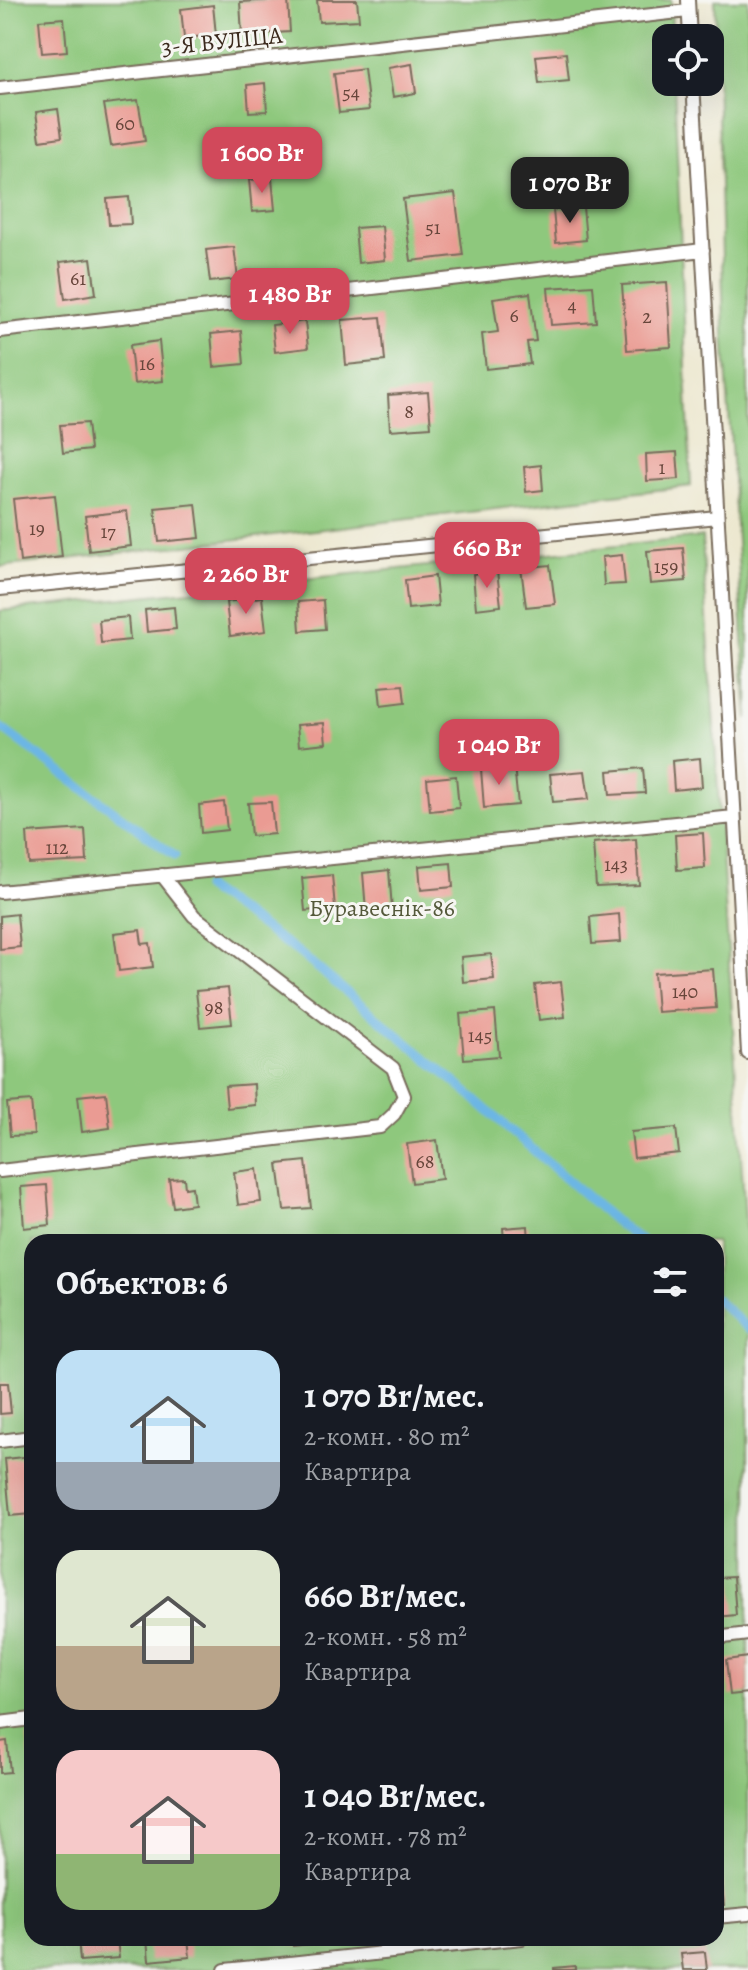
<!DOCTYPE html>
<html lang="ru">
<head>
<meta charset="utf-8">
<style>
  :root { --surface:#171b24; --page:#242831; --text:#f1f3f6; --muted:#9ea1a6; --accent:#d1495b }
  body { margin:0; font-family:Alegreya,serif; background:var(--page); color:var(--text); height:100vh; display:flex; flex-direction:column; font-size:30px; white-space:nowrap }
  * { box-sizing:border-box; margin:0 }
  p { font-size:26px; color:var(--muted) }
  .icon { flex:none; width:44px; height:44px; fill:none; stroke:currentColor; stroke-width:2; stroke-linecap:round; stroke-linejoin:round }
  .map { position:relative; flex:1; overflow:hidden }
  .panel { position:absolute; left:24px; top:1234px; width:700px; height:712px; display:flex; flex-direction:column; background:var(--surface); border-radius:24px; box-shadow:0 8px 32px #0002 }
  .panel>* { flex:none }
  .controls { position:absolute; left:652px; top:24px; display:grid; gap:16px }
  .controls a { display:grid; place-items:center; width:72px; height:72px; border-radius:16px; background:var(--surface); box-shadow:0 8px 32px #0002; font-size:40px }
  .price { position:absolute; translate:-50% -68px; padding:0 18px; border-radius:16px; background:var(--accent); color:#fff; font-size:26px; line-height:52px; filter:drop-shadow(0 2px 4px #0008) }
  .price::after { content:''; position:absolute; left:50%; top:48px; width:24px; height:18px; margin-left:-12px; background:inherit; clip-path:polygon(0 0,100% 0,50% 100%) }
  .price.current { background:#222; color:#fff }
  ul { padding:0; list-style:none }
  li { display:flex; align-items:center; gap:24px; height:200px; padding:0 32px }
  li span { display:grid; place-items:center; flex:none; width:224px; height:160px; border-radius:24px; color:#555 }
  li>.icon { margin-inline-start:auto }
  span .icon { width:96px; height:96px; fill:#fffc; stroke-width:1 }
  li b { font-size:34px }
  h2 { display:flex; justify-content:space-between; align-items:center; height:96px; padding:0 32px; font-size:34px }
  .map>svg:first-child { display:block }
  .green { fill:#8ec87d; stroke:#64794e; stroke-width:2; fill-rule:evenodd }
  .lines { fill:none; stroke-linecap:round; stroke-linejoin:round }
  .stream { stroke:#6cb6e4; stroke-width:9 }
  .building { fill:#ea9b93 }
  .lane-casing { stroke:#796c5c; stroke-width:16 }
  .lane { stroke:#fff; stroke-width:12 }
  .labels { text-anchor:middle; stroke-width:6; stroke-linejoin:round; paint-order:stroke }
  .number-label { font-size:20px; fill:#67463b }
  .street-label { font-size:24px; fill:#3b2a1e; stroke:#f6f6f2 }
  .park-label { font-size:24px; fill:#54593a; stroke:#f6f6f2 }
</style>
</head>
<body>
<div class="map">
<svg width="748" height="1970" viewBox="0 0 748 1970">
  <rect width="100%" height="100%" fill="#f6f6f2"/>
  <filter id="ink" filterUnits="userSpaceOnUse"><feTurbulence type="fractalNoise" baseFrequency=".0125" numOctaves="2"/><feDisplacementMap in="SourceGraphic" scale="16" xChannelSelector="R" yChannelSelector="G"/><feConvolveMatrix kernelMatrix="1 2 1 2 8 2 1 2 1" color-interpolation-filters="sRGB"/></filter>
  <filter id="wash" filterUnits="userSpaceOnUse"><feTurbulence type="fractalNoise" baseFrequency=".006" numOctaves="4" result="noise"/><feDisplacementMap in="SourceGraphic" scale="32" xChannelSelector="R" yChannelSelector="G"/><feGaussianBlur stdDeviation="1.8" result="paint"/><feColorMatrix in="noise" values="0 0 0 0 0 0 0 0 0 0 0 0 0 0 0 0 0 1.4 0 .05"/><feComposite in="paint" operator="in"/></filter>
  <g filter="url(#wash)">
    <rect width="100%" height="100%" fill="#ede8d0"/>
    <path class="green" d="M0,0H671L672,38H666V82H674L691,486L0,567Z
      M715,0H748V719L724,332Z
      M702,537L748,1266V1970H0V611ZM32,1242H716V1938H32Z"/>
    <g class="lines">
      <path class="stream" d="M0,727L175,856
        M205,888L298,952L468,1093L618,1224L643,1242
        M716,1299L748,1329"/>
    </g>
    <g id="blocks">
      <path class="building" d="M272,0H288L290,32L242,35L240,2Z
        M317,0H357L359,20L319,22Z
        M213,5L216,35L184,38L181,9Z
        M64,18L67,51L42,53L39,20Z
        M566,53L569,80L539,83L536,56Z
        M412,64L416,93L393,97L388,68Z
        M364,69L369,110L339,113L334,73Z
        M265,83L267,111L249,112L247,85Z
        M138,100L145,141L111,146L104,104Z
        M58,109L62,137L40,140L36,112Z
        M272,178L275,210L252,212L249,180Z
        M455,193L463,255L411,261L403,199Z
        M129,197L131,224L109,225L107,199Z
        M583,207L586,240L556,243L553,210Z
        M382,226L385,260L358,263L355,228Z
        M234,247L238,279L210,282L206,250Z
        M91,258L96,294L65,299L60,262Z
        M667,282L671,347L627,350L622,285Z
        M593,285L596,322L551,325L548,288Z
        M530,293L536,341L527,342L530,364L486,369L482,334L498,332L493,298Z
        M381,317L385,361L346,365L342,320Z
        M305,321L308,348L275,352L272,325Z
        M241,331L244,364L214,367L211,334Z
        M159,341L163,381L134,384L130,345Z
        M428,392L431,427L390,430L388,395Z
        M87,423L90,450L63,453L60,425Z
        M677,452L679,479L647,481L646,454Z
        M541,465L543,490L526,492L524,467Z
        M55,495L62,557L20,562L13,499Z
        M196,504L200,538L159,542L155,508Z
        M127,511L131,546L89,551L85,516Z
        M683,548L686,581L650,584L647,551Z
        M622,555L625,584L604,585L602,557Z
        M550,565L555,604L526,607L521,568Z
        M497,571L501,606L476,609L473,574Z
        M435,576L438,606L408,609L405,580Z
        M262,597L266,631L230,636L226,602Z
        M323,600L325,629L300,631L298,602Z
        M174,607L176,629L147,632L145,610Z
        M128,617L130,640L101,643L99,620Z
        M403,685L405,703L381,706L379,687Z
        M324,723L326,743L299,746L297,725Z
        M700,758L702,787L674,790L672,761Z
        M514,765L518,805L484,808L481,769Z
        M643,768L645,793L610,795L608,771Z
        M585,771L589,799L553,802L550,774Z
        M456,776L459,808L430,811L427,779Z
        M224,802L227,830L201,833L199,805Z
        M271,802L274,834L251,836L248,803Z
        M85,829L87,861L29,864L27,833Z
        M703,833L705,868L677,870L675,835Z
        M636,839L639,885L596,887L593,843Z
        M451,863L453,887L421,890L419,866Z
        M389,870L392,909L366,911L363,873Z
        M332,875L335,908L305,911L302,878Z
        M17,914L20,947L0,949V916Z
        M619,914L621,942L592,944L590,917Z
        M140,930L142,944L150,943L153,967L119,971L114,933Z
        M491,954L494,979L463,982L461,957Z
        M713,969L716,1008L657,1012L654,973Z
        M561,982L565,1017L539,1020L535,985Z
        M228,988L232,1024L200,1027L196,991Z
        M495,1011L499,1056L464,1059L460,1014Z
        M254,1084L255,1105L227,1108L225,1086Z
        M106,1093L110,1128L82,1132L78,1096Z
        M31,1101L34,1135L10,1136L7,1103Z
        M676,1128L679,1153L634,1158L631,1132Z
        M437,1140L442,1179L412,1183L407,1144Z
        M306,1161L311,1208L284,1210L278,1164Z
        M257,1169L261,1202L238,1205L234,1172Z
        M184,1178L185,1188L192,1187L194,1204L173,1207L169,1179Z
        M47,1185L50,1225L24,1228L21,1187Z
        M528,1226L529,1242H504L503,1228Z
        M0,1383H8L11,1413L0,1414Z
        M32,1456V1514L10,1516L5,1459Z
        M733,1577L736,1615L716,1617V1578Z
        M748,1657V1693L730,1695L726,1660Z
        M32,1736V1760H30L27,1737Z
        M7,1741L10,1772L0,1773V1742Z
        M716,1866H720L724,1905H716Z
        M78,1938H117L119,1958L80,1961Z
        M147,1938H188L190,1957L149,1961Z
        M292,1938H320V1943L293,1946Z
        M705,1952L707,1970H683L681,1954Z
        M575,1966V1970H554V1968Z"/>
    </g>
  </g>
  <g filter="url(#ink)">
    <use href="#blocks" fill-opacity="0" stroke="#796c5c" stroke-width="2"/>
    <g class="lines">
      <defs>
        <path id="lane" d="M688,0L690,38
          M693,82L748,1053
          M0,88L688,11
          M0,331L703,250
          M0,589L717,517
          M0,892L734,817
          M0,1171L380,1127L394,1114L404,1096L393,1068L194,916L162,875
          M0,1441L32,1437
          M716,1638L748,1634
          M0,1723L32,1719
          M716,1917L748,1914
          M225,1970L522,1938"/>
      </defs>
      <use href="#lane" class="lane-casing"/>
      <use href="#lane" class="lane"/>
    </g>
  </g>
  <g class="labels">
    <g class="number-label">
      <text x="351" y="99">54</text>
      <text x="125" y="130">60</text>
      <text x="433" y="234">51</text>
      <text x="78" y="285">61</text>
      <text x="572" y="312">4</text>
      <text x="514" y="322">6</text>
      <text x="647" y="323">2</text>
      <text x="147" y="370">16</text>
      <text x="409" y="418">8</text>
      <text x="662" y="474">1</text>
      <text x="37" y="535">19</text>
      <text x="108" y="538">17</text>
      <text x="666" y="573">159</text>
      <text x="57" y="854">112</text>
      <text x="616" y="871">143</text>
      <text x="685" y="998">140</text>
      <text x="214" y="1014">98</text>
      <text x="480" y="1042">145</text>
      <text x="425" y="1168">68</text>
    </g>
    <g class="street-label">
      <text transform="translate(222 41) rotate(-6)" y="8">3-Я ВУЛІЦА</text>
    </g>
    <g class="park-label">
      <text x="382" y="916">Буравеснік-86</text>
    </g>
  </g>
</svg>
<div class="controls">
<a><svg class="icon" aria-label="locate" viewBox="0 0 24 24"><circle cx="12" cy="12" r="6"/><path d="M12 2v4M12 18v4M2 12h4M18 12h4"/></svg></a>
</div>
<b class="price" style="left:262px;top:195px">1 600 Br</b>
<b class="price current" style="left:570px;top:225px">1 070 Br</b>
<b class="price" style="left:290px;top:336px">1 480 Br</b>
<b class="price" style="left:487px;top:590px">660 Br</b>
<b class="price" style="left:246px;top:616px">2 260 Br</b>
<b class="price" style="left:499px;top:787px">1 040 Br</b>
<section class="panel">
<h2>Объектов: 6<svg class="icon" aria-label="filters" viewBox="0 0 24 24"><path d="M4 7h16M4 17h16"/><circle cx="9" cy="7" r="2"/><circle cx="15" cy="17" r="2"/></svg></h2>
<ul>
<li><span style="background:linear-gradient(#bfe0f5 70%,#9aa5b1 0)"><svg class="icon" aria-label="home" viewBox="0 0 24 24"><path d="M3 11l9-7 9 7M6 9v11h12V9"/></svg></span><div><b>1 070 Br/мес.</b><p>2-комн. · 80 m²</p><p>Квартира</p></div></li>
<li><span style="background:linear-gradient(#dfe7d0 60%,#b9a48a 0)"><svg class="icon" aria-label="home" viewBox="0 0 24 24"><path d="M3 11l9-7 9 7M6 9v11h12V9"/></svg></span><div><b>660 Br/мес.</b><p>2-комн. · 58 m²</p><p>Квартира</p></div></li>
<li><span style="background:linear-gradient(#f6c9c9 65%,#8fb573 0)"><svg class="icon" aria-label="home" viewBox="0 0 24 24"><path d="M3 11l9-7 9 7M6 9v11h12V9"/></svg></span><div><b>1 040 Br/мес.</b><p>2-комн. · 78 m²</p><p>Квартира</p></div></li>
</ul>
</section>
</div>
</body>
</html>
